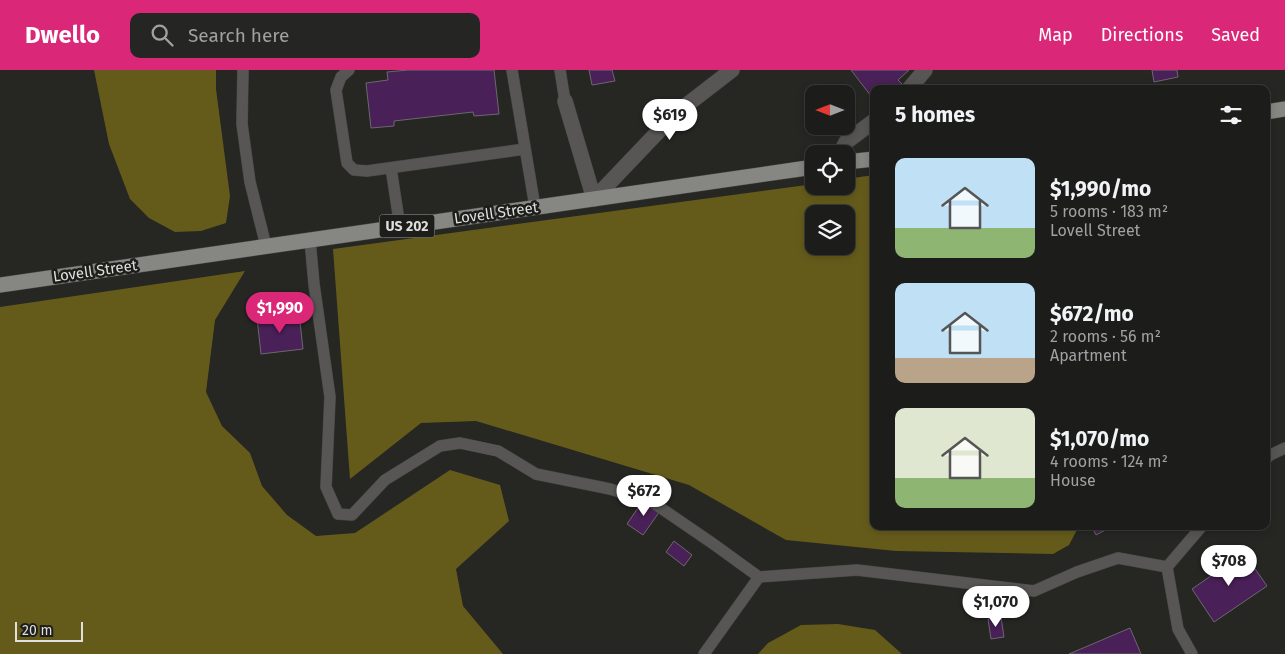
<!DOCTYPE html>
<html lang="en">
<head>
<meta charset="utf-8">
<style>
  :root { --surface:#1c1c1a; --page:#252523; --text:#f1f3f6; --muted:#a0a1a2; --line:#3a3a39; --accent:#db2777 }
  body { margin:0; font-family:"Fira Sans",sans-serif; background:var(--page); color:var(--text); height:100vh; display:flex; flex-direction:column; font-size:19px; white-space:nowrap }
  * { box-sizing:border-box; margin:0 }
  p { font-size:16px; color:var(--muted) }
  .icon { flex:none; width:28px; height:28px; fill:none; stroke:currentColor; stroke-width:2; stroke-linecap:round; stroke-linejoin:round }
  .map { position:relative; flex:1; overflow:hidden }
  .side { position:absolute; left:870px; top:15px; width:400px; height:445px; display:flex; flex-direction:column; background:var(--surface); border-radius:10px; box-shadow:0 2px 8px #0003,0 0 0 1px var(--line) }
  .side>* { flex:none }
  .needle { width:32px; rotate:270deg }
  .controls { position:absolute; left:805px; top:15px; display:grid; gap:10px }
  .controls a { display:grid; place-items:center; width:50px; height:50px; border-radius:10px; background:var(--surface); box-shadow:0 2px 8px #0003,0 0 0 1px var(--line); font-size:25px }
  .scale { position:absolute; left:15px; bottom:12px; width:68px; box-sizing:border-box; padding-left:5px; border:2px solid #dfdfdd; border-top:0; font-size:14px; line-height:18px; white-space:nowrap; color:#dfdfdd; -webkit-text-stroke:4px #1d1d1a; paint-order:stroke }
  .price { position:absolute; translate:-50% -42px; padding:0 11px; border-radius:18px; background:#fff; color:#222; font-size:16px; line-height:32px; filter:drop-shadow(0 1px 2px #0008) }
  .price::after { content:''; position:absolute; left:50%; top:30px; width:15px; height:11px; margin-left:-8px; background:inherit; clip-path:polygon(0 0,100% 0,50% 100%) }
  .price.selected { background:var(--accent); color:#fff }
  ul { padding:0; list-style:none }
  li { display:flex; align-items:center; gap:15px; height:125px; padding:0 25px }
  li span { display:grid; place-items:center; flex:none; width:140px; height:100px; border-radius:10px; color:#555 }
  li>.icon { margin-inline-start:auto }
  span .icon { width:60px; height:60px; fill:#fffc; stroke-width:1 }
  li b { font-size:21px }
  h2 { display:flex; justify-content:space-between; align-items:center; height:60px; padding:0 25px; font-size:21px }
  header { display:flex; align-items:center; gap:30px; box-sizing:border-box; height:70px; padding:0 25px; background:var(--accent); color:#fff }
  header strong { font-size:24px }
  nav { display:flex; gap:28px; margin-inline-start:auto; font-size:18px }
  .search { width:350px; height:45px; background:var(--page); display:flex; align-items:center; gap:12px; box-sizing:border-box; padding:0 18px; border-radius:10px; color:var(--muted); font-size:19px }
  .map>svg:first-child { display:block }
  .forest { fill:#645b1b; fill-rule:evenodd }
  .building { fill:#492058; stroke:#6b696c }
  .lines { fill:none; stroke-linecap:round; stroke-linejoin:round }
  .lane-casing { stroke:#444441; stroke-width:12 }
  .street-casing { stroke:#444441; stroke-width:16 }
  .primary-casing { stroke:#444441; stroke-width:16 }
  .lane { stroke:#575655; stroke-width:11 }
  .street { stroke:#575655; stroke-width:15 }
  .primary { stroke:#868683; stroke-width:15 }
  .labels { text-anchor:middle; stroke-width:5; stroke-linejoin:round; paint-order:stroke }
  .shield { fill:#1d1d1a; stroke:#a5a5a2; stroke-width:1 }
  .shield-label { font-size:14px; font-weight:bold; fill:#dfdfdd }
  .street-label { font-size:15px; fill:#dfdfdd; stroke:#1d1d1a }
</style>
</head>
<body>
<header>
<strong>Dwello</strong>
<div class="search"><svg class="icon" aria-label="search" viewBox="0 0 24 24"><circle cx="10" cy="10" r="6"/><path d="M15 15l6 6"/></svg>Search here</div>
<nav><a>Map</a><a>Directions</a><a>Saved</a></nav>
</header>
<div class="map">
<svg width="1285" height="584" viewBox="0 0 1285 584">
  <rect width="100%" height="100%" fill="#262623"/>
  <path class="forest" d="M94,0H216V19L230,126L226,153L201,161L175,162L149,148L130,129L109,74Z
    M874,105V456H1079L1069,475L1053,484L896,481L786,470L689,415L476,351L421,353L350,409L333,179L814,114V116H846V109ZM814,144H846V176H814Z
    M245,201L215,250L206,322L222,356L250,383L262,416L287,445L316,466L355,463L450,400L500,415L509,451L456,499L463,536L503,584H0V237Z
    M838,554L875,560L902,584H758L768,573L801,555Z"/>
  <path class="building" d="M408,0H494L499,44L474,46L473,42L394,51V56L371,58L366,13L388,10L387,2Z
    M589,0H612L615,11L592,15Z
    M851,0H909L898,10L902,14L896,19H874V30Z
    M1152,0H1177L1178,7L1154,12Z
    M299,243L303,279L261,284L257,248Z
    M644,429L660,441L643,465L627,454Z
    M1094,456H1113L1096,465L1092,457Z
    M674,471L692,485L684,496L666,482Z
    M1244,483L1267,516L1214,552L1192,519Z
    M1001,547L1004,567L991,569L988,549Z
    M1130,558L1141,584H1069Z"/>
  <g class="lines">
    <defs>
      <path id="lane" d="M243,0L242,54L250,112L266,176
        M349,0L341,7L336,20L347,93L354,100L367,101L525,79
        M512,0L535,137
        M560,0L565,31
        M391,98L400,157
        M310,170L314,214L330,327L326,417L338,444L352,445L385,410L440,376L460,373L498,381L536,404L610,419L652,432L712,473L759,507
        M1266,389L1270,385L1285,378
        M704,584L759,507L857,500L1034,521L1077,502L1118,488L1167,497
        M1192,584L1178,559L1167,497L1202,456"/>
      <path id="street" d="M909,19L925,0
        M565,31L594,129L675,44L732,0
        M840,84L846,72L874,51"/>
      <path id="primary" d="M1266,42L1285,39
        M846,92L874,89
        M0,215L814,97"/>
    </defs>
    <use href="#lane" class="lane-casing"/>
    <use href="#street" class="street-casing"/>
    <use href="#primary" class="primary-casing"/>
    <use href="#lane" class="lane"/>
    <use href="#street" class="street"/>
    <use href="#primary" class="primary"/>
  </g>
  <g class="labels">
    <rect class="shield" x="379.5" y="144.5" width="55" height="23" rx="4"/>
    <g class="shield-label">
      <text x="407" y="161">US 202</text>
    </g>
    <g class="street-label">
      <text transform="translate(496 143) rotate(-8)" y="5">Lovell Street</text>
      <text transform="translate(95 201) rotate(-8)" y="5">Lovell Street</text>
    </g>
  </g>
</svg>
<div class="controls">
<a><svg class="needle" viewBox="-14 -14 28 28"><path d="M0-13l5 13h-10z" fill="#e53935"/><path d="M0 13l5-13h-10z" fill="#a0a1a2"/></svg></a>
<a><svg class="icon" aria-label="locate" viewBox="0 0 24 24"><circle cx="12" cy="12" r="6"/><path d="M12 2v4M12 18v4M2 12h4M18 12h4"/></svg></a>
<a><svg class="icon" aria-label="layers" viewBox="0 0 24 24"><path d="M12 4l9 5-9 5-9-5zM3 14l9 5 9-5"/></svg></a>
</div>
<div class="scale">20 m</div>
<b class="price" style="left:670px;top:71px">$619</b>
<b class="price selected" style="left:280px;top:264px">$1,990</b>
<b class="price" style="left:644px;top:447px">$672</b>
<b class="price" style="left:1229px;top:517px">$708</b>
<b class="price" style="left:996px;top:558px">$1,070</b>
<section class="side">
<h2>5 homes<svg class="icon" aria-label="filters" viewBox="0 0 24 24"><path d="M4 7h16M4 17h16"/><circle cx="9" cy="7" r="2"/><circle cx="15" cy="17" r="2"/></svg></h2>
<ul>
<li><span style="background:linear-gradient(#bfe0f5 70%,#8fb573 0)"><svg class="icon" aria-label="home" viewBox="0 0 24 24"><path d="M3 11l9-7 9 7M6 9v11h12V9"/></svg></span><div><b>$1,990/mo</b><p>5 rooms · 183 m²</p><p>Lovell Street</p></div></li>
<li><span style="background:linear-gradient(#bfe0f5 75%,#b9a48a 0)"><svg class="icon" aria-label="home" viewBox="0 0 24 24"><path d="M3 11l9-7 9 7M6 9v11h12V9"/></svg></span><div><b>$672/mo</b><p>2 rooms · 56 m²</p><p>Apartment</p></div></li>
<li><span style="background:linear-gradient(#dfe7d0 70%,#8fb573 0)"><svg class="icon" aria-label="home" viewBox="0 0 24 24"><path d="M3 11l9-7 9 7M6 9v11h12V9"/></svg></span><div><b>$1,070/mo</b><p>4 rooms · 124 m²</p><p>House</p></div></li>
</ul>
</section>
</div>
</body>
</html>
